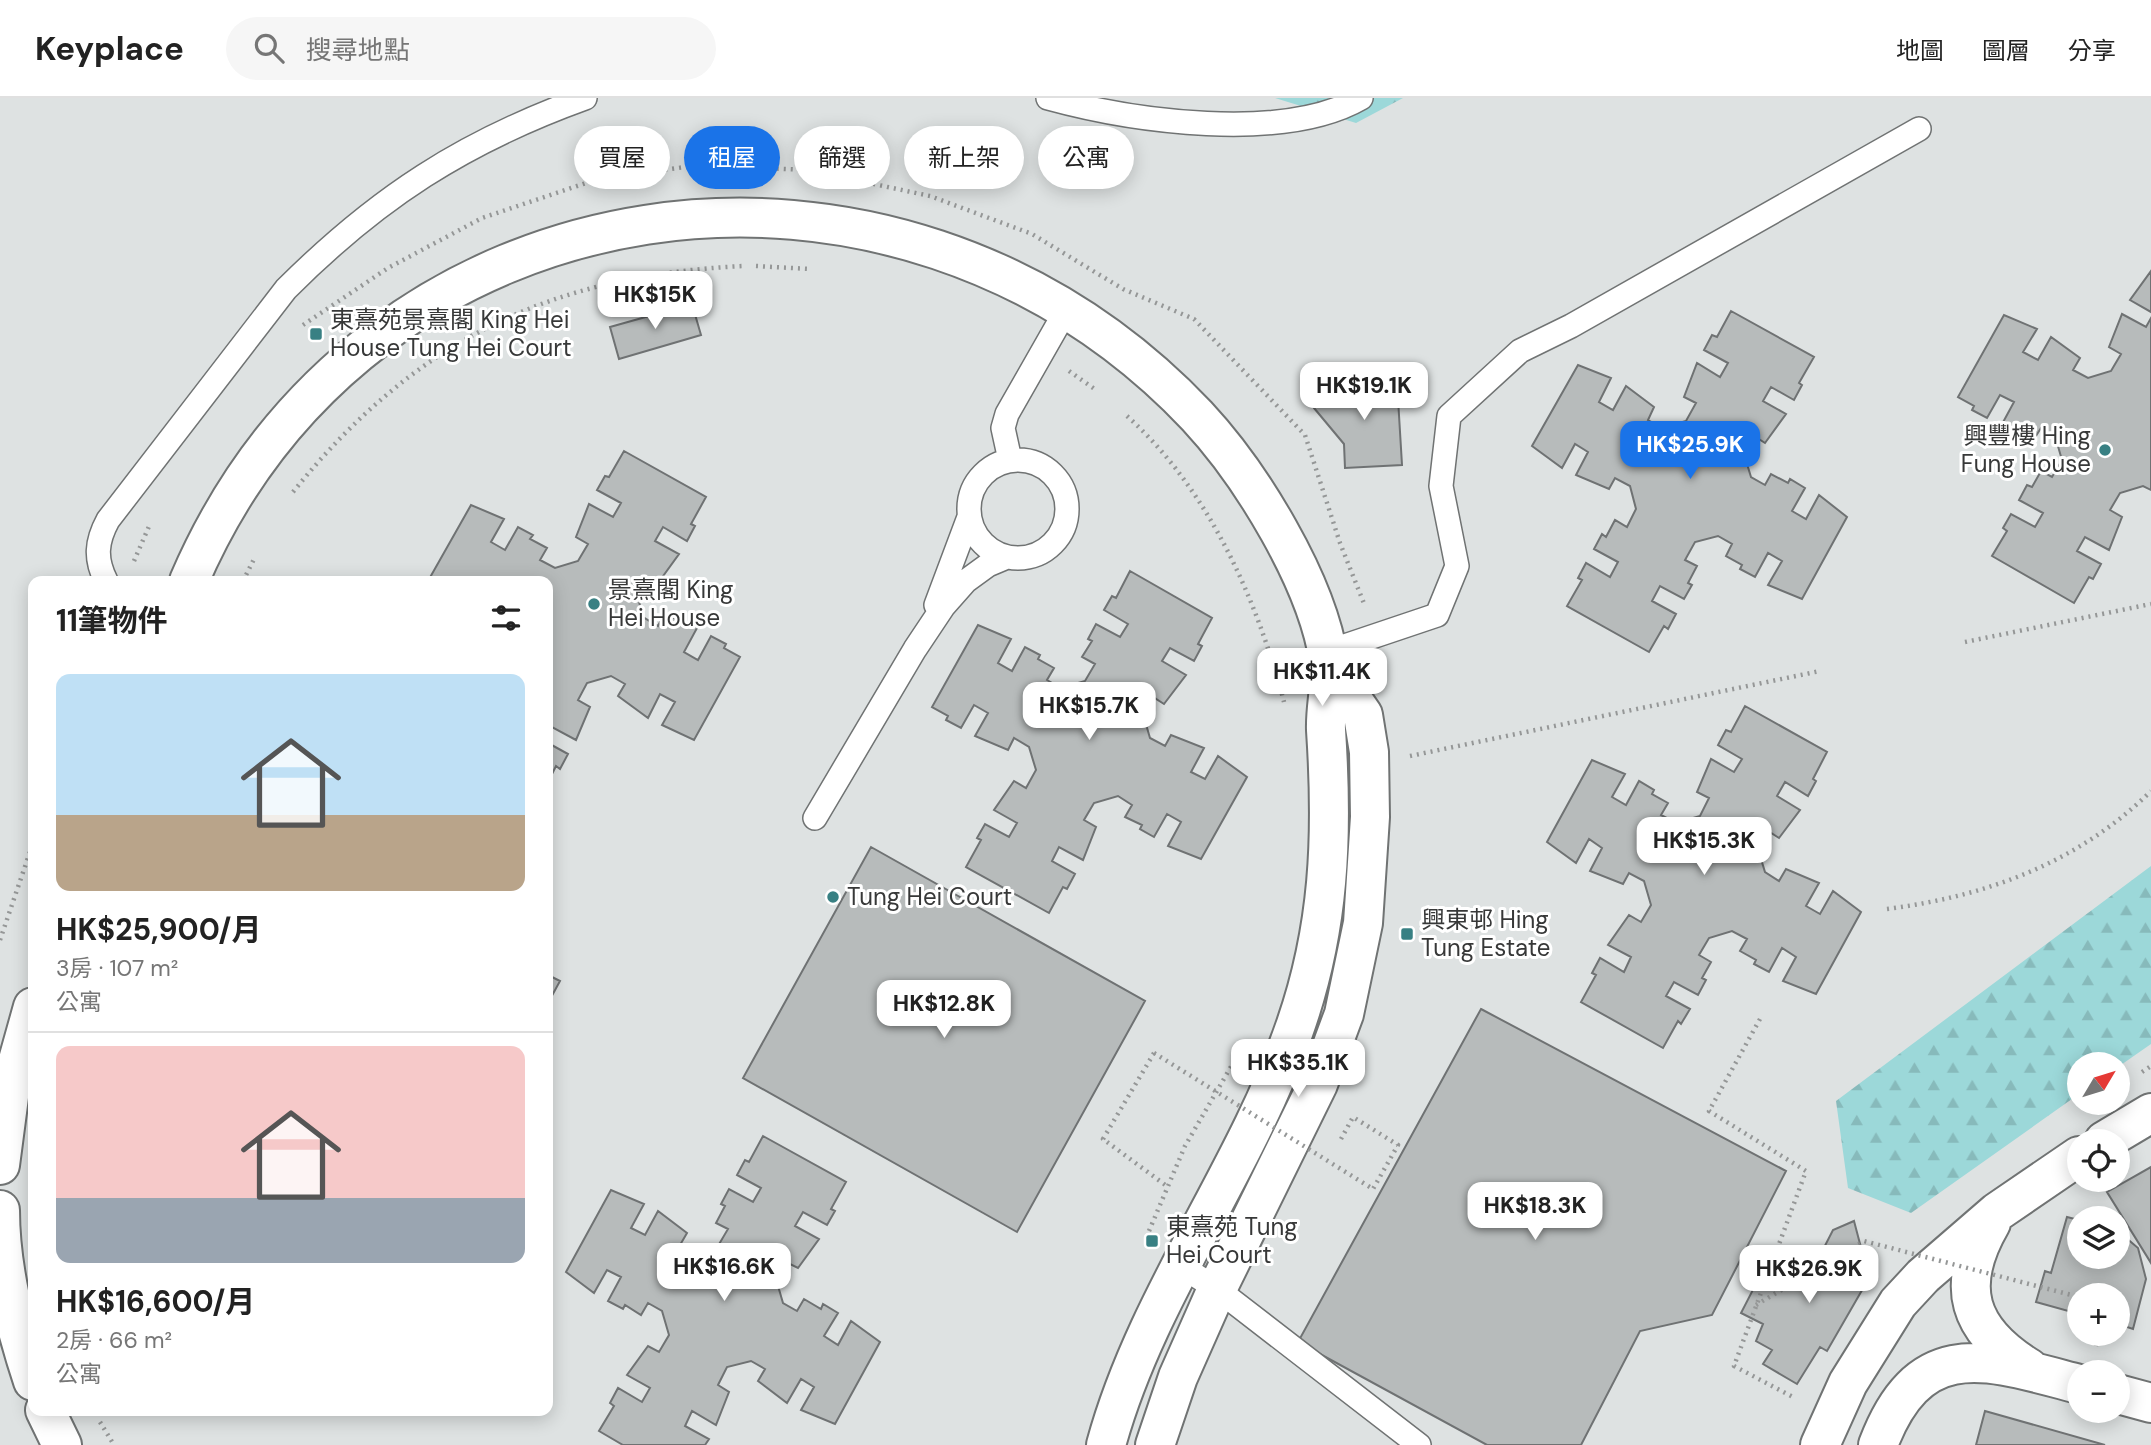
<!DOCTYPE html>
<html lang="zh-TW">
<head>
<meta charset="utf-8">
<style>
  :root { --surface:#fff; --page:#f6f6f6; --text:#222; --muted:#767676; --line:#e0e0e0; --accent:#1a73e8 }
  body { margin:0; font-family:"DM Sans","Noto Sans TC",sans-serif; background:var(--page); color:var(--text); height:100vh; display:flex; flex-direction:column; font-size:26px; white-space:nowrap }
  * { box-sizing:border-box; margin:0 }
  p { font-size:23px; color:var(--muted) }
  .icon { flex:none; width:38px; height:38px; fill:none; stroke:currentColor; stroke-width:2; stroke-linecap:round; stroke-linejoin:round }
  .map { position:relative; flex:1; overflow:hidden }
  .drawer { position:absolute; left:28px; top:478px; width:525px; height:840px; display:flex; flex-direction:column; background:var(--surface); border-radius:14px; box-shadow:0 4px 18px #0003 }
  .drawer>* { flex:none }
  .hud { position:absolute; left:574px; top:28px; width:665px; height:63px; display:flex; gap:14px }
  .needle { width:46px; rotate:52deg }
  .buttons { position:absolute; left:2067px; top:954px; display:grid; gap:14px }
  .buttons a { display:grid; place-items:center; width:63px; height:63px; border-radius:50%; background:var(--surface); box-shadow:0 4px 18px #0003; font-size:35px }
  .price { position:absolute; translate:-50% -60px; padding:0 16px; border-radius:14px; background:#fff; color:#222; font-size:23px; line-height:46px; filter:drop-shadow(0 2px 4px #0008) }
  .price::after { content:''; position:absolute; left:50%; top:42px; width:21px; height:16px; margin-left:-10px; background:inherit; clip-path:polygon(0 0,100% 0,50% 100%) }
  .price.on { background:var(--accent); color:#fff }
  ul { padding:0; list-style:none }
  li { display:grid; align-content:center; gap:14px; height:371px; padding:0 28px }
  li+li { border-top:2px solid var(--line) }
  li span { display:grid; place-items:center; height:217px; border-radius:14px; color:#555 }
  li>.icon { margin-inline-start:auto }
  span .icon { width:126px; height:126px; fill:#fffc; stroke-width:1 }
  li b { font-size:30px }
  h2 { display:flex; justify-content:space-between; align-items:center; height:84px; padding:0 28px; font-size:30px }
  .chip { padding:0 24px; border-radius:32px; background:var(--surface); box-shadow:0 4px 18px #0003; font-size:24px; line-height:63px }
  .chip.on { background:var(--accent); color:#fff }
  header { display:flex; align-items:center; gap:42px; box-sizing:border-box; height:98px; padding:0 35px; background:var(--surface); border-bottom:2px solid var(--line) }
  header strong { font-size:33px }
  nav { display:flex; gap:38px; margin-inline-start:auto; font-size:24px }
  .search { width:490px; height:63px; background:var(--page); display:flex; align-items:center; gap:18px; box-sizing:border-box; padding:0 24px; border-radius:38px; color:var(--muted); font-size:26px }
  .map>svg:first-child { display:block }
  .forest { fill:url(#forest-firs) }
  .building { fill:#b7bbbb; stroke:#6f7273; stroke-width:2 }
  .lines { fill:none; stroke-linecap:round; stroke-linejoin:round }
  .lane-casing { stroke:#707373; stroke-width:26 }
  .secondary-casing { stroke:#707373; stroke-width:42 }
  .path { stroke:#959797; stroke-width:4.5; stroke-dasharray:2 5; stroke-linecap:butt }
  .lane { stroke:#fff; stroke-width:23 }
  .secondary { stroke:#fff; stroke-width:38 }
  .path-bridge { stroke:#959797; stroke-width:4.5; stroke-dasharray:2 5; stroke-linecap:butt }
  .poi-dot { fill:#388083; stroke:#fff; stroke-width:2.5 }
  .labels { text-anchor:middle; stroke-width:6; stroke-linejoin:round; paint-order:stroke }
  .poi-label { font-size:24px; fill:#373838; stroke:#fff; text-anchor:start }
</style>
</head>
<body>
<header>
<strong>Keyplace</strong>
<div class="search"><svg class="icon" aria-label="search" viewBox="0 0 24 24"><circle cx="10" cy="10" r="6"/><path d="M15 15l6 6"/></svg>搜尋地點</div>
<nav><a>地圖</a><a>圖層</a><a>分享</a></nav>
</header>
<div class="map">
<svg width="2151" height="1347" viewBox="0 0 2151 1347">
  <defs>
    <pattern id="forest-firs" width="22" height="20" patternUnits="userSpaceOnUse" patternTransform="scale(1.75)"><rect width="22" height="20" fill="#9cd8d9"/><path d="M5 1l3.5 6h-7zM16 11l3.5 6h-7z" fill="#87babb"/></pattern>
  </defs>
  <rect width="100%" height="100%" fill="#dee2e2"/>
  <path class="forest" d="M1275,0H1403L1356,25Z
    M2151,768V946L2118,969V966H2079V996L1911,1115L1848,1090L1836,1003Z"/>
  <path class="building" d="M2151,173V214L2130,202Z
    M692,206L701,237L619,261L610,229Z
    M1731,213L1814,259L1799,285L1802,287L1794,302L1771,289L1763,303L1786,316L1765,345L1754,338L1744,356L1751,379L1765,387L1771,376L1788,385L1790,381L1805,390L1792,413L1806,421L1819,397L1847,419L1802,501L1768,487L1782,463L1768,455L1755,479L1740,471L1742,467L1726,458L1732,446L1718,438L1695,444L1685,462L1697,468L1688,485L1692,487L1684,501L1660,488L1652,503L1676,516L1668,531L1664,528L1649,554L1567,508L1582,482L1578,480L1586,465L1610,479L1618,464L1594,451L1602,436L1606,439L1615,422L1627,429L1636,411L1630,388L1615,380L1609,391L1576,377L1588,354L1575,346L1562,370L1532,348L1578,267L1611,280L1599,304L1613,312L1626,288L1654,309L1648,322L1662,330L1686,323L1696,305L1684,299L1697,265L1720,279L1728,265L1704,252L1712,237L1717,239Z
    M2122,216L2146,229L2151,220V392L2143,388L2120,395L2110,412L2122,419L2109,452L2085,439L2077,453L2101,466L2093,481L2089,479L2074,505L1992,458L2007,433L2003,430L2011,416L2035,429L2043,415L2019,402L2027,387L2032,389L2041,373L2052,379L2062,362L2055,338L2041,330L2034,341L2001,328L2014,304L2000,297L1987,320L1972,312L1974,308L1958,299L2004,217L2037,231L2023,254L2038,262L2051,239L2080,260L2073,272L2088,280L2111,273L2121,256L2109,249Z
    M1397,284L1402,367L1345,370L1344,346L1314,310L1313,290Z
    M624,353L706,399L691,426L695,428L687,443L663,429L655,443L679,456L658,485L646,479L637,496L643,519L658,528L664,516L697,530L684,554L698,562L711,538L726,546L724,550L740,559L694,642L662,627L675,604L660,596L648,620L618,598L625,586L611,578L587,585L578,602L590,609L576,642L552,629L548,637V483H428L471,407L504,421L491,444L505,452L518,429L533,437L530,441L547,450L540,462L555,470L578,463L588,446L576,439L589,406L613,419L621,405L597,392L605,378L609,379Z
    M1130,473L1212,520L1198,546L1202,548L1194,563L1170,550L1162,563L1186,577L1164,606L1153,599L1143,616L1150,640L1165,648L1171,637L1204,650L1191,674L1205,681L1218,658L1247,679L1201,761L1168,748L1181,724L1167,716L1154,739L1140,731L1142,727L1125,719L1132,707L1118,698L1094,705L1084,722L1096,729L1083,762L1059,749L1052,763L1075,776L1067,791L1063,789L1049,815L966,769L981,742L977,740L985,726L1009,739L1017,725L994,712L1014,683L1026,690L1036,672L1029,649L1014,640L1008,652L975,638L988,615L974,607L961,630L946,622L948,618L932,609L978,527L1011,541L998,565L1012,573L1025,549L1040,557L1038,561L1054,570L1047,582L1061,590L1085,583L1095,566L1082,559L1092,543L1088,541L1096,526L1120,539L1128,526L1104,512L1112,498L1116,500Z
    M1745,608L1827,654L1813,681L1816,683L1808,698L1785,684L1777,698L1800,712L1779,740L1768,733L1758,751L1765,774L1779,783L1786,771L1819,785L1806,808L1820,816L1833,793L1861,814L1816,896L1783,883L1796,859L1782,850L1769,874L1754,866L1756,862L1740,853L1747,841L1732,833L1709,840L1699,857L1711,864L1702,880L1706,882L1698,897L1674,884L1666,898L1690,911L1681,926L1678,923L1663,950L1581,904L1596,877L1592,875L1600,860L1624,874L1631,859L1608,847L1629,817L1641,824L1651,807L1644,783L1629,775L1623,786L1590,773L1602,750L1589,741L1576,765L1547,744L1592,662L1625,676L1612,699L1626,707L1639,683L1654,692L1652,696L1668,705L1661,717L1676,725L1700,718L1709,700L1697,694L1711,661L1734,674L1742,661L1718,647L1726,632L1731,634Z
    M548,645L568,656L560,671L556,668L548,684Z
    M871,749L1145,903L1017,1134L743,980Z
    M548,877L560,883L548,905Z
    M1481,911L1786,1073L1712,1217L1640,1233L1581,1347H1487L1298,1244Z
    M763,1038L846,1084L831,1111L835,1113L827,1127L803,1114L795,1128L819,1141L798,1170L786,1164L776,1181L783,1205L797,1213L804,1201L821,1211L823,1206L838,1215L824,1238L838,1247L851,1223L880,1244L835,1326L801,1312L814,1289L801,1281L787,1305L758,1283L765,1271L751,1263L727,1269L718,1287L729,1294L716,1327L692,1313L685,1328L709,1341L705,1347H623L599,1333L614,1308L610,1305L618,1290L642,1304L650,1290L627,1277L648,1248L659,1254L669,1237L662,1213L648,1205L641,1217L625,1207L623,1211L608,1203L621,1179L607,1172L594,1195L566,1174L611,1092L644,1106L631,1130L645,1137L658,1113L687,1135L680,1147L695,1155L718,1148L728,1131L716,1125L725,1108L721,1106L729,1091L753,1104L761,1090L737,1077L745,1062L749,1064Z
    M2151,1069V1165L2107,1094Z
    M2067,1119L2079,1122V1158H2118V1133L2138,1150L2146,1181L2133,1231L2118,1226V1197H2079V1216L2036,1204L2045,1173L2051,1175Z
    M1854,1123L1869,1180L1827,1253L1820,1249L1797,1286L1763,1266L1772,1252L1756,1243L1763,1226L1741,1215L1759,1180L1781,1191L1794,1168L1810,1177L1833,1132Z
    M1985,1313L2105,1347H1976Z"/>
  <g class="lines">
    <defs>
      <path id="lane" d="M1048,0C1132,23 1283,45 1361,0
        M969 411a49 49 0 1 1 98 0a49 49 0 1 1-98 0Z
        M1010,362L1003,330L1007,316L1068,209
        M106,483C95,461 96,444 108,422L286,191C377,100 463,44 585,0
        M936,507L969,419
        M1327,554L1437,517L1457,468L1441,388L1449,318L1520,253L1571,228L1919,31
        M815,720L915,551L943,509L966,483L988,467L1007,459
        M1181,1168L1217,1191L1419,1347"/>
      <path id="secondary" d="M189,483C366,71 896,0 1197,318C1251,376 1317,483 1329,563C1332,585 1325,609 1326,632C1333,738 1330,831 1294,932C1244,1075 1146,1200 1106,1347
        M2104,1043L2151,1015
        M0,1067L10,991L33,909
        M0,1112C0,1170 15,1229 33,1283
        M1991,1125C1954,1189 1968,1232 2029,1270
        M2118,1296L2151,1305
        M45,1312L62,1347
        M1155,1347L1178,1279L1217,1191L1318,986L1344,916L1363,825L1370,719L1369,654L1363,617L1330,569
        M1820,1347L1848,1285L1898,1205L1923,1178L1997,1114L2079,1058
        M1878,1347C1920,1236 1987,1262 2079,1286"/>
    </defs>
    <use href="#lane" class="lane-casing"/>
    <use href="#secondary" class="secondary-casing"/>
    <path class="path" d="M756,168L810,171
      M303,227L388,170L482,120L598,81L700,67L808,72L930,98L1032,136L1123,191L1194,221L1305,337L1340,445L1365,508
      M1069,273L1096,292
      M1127,318C1209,392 1256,499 1284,604
      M293,394C415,242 551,177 744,168
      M134,463L150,426
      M243,483L255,459
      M1965,544L2151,506
      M1410,658L1820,573
      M1887,811C1987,798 2078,765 2151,693
      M0,842L33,745
      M1760,921L1709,1013L1806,1073L1734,1268L1795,1300
      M1154,955L1103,1041L1168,1089
      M2142,974L2151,968
      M1341,1041L1353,1019L1398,1047L1373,1091
      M1149,1133L1185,1048L1236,960
      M2096,1248L2099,1236
      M100,1324L114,1347"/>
    <use href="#lane" class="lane"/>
    <use href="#secondary" class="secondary"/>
    <path class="path-bridge" d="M1154,955L1373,1091
      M1756,1207L1864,1143L2079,1199"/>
  </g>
  <g class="poi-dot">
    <rect x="309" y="229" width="14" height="14" rx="3.5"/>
    <circle cx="2105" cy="352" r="7"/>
    <circle cx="594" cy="506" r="7"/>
    <circle cx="833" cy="799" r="7"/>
    <rect x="1400" y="829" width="14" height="14" rx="3.5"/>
    <rect x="1145" y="1136" width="14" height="14" rx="3.5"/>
  </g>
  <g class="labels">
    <g class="poi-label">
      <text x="330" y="230">東熹苑景熹閣 King Hei<tspan x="330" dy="28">House Tung Hei Court</tspan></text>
      <text x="2091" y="346" text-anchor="end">興豐樓 Hing<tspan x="2091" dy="28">Fung House</tspan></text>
      <text x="608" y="500">景熹閣 King<tspan x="608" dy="28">Hei House</tspan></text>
      <text x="847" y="807">Tung Hei Court</text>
      <text x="1421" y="830">興東邨 Hing<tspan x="1421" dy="28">Tung Estate</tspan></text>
      <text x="1166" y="1137">東熹苑 Tung<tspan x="1166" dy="28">Hei Court</tspan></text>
    </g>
  </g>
</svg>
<div class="buttons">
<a><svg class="needle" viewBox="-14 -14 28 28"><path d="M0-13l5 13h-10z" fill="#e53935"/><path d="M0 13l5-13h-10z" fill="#767676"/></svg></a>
<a><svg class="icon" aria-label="locate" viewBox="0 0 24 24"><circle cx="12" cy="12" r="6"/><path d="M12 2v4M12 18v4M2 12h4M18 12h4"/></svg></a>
<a><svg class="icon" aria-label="layers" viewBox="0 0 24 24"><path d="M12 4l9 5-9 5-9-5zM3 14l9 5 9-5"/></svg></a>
<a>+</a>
<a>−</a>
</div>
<b class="price" style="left:655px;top:233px">HK$15K</b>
<b class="price" style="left:1364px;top:324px">HK$19.1K</b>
<b class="price on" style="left:1690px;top:383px">HK$25.9K</b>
<b class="price" style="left:1322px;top:610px">HK$11.4K</b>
<b class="price" style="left:1089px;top:644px">HK$15.7K</b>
<b class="price" style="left:1704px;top:779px">HK$15.3K</b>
<b class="price" style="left:944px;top:942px">HK$12.8K</b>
<b class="price" style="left:1298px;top:1001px">HK$35.1K</b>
<b class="price" style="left:1535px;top:1144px">HK$18.3K</b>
<b class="price" style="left:724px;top:1205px">HK$16.6K</b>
<b class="price" style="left:1809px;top:1207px">HK$26.9K</b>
<div class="hud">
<a class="chip">買屋</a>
<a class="chip on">租屋</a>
<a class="chip">篩選</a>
<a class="chip">新上架</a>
<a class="chip">公寓</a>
</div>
<section class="drawer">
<h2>11筆物件<svg class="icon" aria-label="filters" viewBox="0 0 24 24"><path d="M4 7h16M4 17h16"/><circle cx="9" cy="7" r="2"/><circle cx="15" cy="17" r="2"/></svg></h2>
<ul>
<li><span style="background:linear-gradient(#bfe0f5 65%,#b9a48a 0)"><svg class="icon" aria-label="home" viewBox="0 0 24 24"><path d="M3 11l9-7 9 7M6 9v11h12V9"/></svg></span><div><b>HK$25,900/月</b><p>3房 · 107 m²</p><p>公寓</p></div></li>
<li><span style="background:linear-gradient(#f6c9c9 70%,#9aa5b1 0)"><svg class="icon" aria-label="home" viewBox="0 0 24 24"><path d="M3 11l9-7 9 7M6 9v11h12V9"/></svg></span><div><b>HK$16,600/月</b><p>2房 · 66 m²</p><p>公寓</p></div></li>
</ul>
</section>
</div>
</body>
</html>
